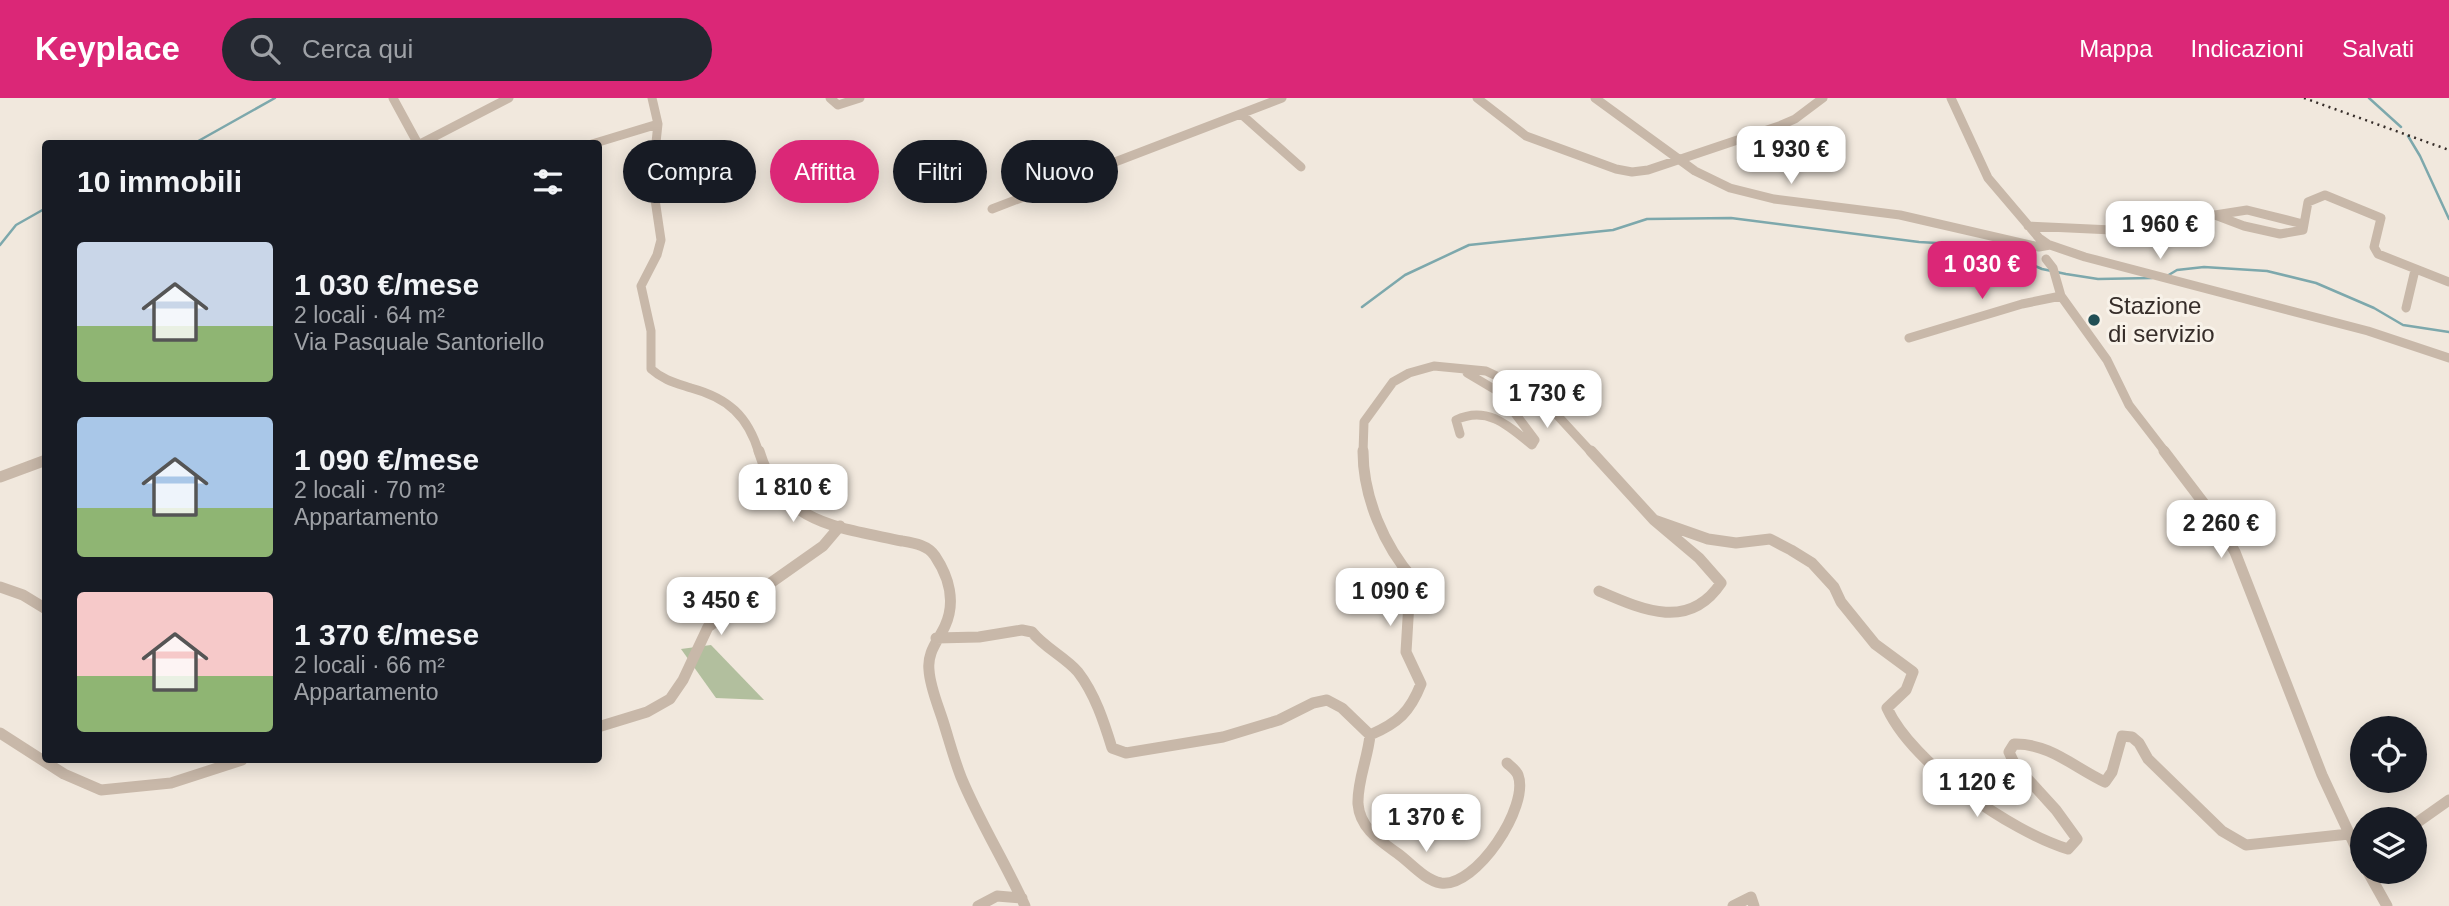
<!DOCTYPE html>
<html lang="it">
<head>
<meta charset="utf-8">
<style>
  :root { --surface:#171b24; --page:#242831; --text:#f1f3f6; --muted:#9ea1a6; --accent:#db2777 }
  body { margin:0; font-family:Arial,sans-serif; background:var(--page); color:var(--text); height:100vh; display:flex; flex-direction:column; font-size:26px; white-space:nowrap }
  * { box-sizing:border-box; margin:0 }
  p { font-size:23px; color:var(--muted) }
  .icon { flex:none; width:38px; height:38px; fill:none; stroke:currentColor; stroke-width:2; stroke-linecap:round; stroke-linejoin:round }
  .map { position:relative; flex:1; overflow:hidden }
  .sheet { position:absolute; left:42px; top:42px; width:560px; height:623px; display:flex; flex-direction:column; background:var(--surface); border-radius:7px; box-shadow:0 4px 18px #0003 }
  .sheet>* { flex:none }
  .top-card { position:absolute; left:623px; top:42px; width:665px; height:63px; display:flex; gap:14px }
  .controls { position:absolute; left:2350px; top:618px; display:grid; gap:14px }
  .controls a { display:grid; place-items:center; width:77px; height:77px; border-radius:50%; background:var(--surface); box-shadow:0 4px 18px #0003; font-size:35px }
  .price { position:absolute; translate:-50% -60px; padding:0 16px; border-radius:14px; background:#fff; color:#222; font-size:23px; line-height:46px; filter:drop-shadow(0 2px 4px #0008) }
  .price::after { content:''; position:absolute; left:50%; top:42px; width:21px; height:16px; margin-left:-10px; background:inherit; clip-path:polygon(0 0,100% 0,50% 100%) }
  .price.current { background:var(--accent); color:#fff }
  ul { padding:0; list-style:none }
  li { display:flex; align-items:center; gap:21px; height:175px; padding:0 35px }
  li span { display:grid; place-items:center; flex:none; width:196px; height:140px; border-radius:7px; color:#555 }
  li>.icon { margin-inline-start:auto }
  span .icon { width:84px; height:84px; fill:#fffc; stroke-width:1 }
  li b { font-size:30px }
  h2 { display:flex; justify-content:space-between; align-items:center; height:84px; padding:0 35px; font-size:30px }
  .pill { padding:0 24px; border-radius:32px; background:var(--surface); box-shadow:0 4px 18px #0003; font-size:24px; line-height:63px }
  .pill.current { background:var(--accent); color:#fff }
  header { display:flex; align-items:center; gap:42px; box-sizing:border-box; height:98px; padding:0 35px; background:var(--accent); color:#fff }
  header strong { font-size:33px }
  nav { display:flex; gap:38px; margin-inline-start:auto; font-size:24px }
  .search { width:490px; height:63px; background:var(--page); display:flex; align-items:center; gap:18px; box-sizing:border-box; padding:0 24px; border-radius:38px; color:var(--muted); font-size:26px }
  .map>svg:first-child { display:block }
  .green { fill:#b2bf9e }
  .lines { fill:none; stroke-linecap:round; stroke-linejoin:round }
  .stream { stroke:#7da8ac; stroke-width:2.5 }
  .minor-far1 { stroke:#c8b8a9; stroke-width:9 }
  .minor { stroke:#c8b8a9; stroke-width:11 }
  .rail { stroke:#362d29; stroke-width:2.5; stroke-dasharray:2 4.5; stroke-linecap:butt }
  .poi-dot { fill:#214f55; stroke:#f8f2e9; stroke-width:2.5 }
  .labels { text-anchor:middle; stroke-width:6; stroke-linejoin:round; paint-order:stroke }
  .poi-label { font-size:24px; fill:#362d29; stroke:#f8f2e9; text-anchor:start }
</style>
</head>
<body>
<header>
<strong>Keyplace</strong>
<div class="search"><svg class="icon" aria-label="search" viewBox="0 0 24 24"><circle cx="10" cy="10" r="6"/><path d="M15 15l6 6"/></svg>Cerca qui</div>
<nav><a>Mappa</a><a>Indicazioni</a><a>Salvati</a></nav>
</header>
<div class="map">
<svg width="2449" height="808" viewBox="0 0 2449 808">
  <rect width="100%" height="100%" fill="#f1e8dd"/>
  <path class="green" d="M711,547L764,602L716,600L681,551Z"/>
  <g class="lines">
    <path class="stream" d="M2369,0L2401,29
      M2408,38L2420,58L2449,121
      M193,46L275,0
      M0,147L16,127L46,110
      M2167,178L2177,172L2204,169L2267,173L2316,185L2374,210L2403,227L2449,234
      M1362,209L1405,177L1469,147L1613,132L1647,121L1731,120L1919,144L1990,148L2042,171L2066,176L2098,181L2152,180"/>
    <path class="minor-far1" d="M393,0L418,46
      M652,0L658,26L652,81L661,142L657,157L641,188L651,233V271C663,282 676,285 691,290C728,300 748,318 759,355
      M830,0L838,7L860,0
      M1477,0L1526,38L1616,71L1632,74L1648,72L1779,28L1795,21L1823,0
      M1595,0L1695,73L1730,90L1774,101L1900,117L2039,149
      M1951,0L1988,80L2039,140L2049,147
      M1241,16L1301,69
      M420,46L509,0
      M592,46L658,26
      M992,111L1282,0
      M2215,117L2247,112L2303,126
      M2028,128L2112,132L2215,117L2244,128L2280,136L2303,132L2308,104L2325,97L2381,120L2374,149L2378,156L2449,184
      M2039,149L2050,147L2085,159L2368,233L2449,260
      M2046,161L2053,170L2061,198L2107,262L2129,307L2166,355
      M2406,210L2415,172
      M1909,240L2022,206L2061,198
      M1460,336L1456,322C1487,307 1509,328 1532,347L1535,342L1499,294L1467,275
      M1363,355L1364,324L1393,284L1409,275L1434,268L1486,273L1530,294L1557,317L1592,355"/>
    <path class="minor" d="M759,353C781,426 837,429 902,443C914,445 928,447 935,458C949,479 956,504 945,528C938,543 927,554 929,572C930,589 938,607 943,623C949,642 954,661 961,679C979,723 1005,764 1025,808
      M1591,353L1654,422
      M2164,353L2215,420L2235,454L2322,677L2362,763
      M0,379L46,362
      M0,489L23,497L46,511
      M1599,493C1643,512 1689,533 1721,485L1699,460L1654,422L1708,441L1736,445L1770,441L1791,452L1812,465L1834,489L1841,504L1875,546L1913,574L1906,592L1887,610C1913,666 2010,733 2068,751L2077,741L2056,712L2015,667L2009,654L2014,646C2049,645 2075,670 2105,684L2112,674L2122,638L2132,639L2139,645L2148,661L2222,733L2246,747L2349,736
      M936,540L979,539L1022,532L1032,534C1045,550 1065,559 1078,574C1095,596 1104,624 1112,650L1126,655L1223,639L1279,622L1313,605L1327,602L1342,610L1370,637C1398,625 1410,614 1421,586L1406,554L1409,504L1414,482C1384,448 1363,399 1363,353
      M598,629L647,614L670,601L683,582L708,529L823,448L840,428
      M0,635L64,676L101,692L171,685L242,662
      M1370,637C1368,660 1357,683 1358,706C1360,730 1379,742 1397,755C1410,764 1424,782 1441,785C1476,790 1530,708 1518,677C1516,672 1510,668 1507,665
      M2415,726L2449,702
      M2368,774L2387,808
      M978,808L997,798L1022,800
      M1733,808L1751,799L1754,808"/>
    <path class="rail" d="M2304,0L2449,52"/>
  </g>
  <circle class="poi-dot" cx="2094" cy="222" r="7"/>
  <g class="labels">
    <g class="poi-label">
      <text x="2108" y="216">Stazione<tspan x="2108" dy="28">di servizio</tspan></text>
    </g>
  </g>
</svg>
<div class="controls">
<a><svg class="icon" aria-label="locate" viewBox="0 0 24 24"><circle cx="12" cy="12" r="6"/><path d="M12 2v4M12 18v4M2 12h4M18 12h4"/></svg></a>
<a><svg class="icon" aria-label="layers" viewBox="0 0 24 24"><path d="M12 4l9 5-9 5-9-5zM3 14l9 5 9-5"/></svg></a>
</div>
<b class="price" style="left:1791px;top:88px">1 930 €</b>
<b class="price" style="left:2160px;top:163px">1 960 €</b>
<b class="price current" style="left:1982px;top:203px">1 030 €</b>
<b class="price" style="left:1547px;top:332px">1 730 €</b>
<b class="price" style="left:793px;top:426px">1 810 €</b>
<b class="price" style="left:2221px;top:462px">2 260 €</b>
<b class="price" style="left:1390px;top:530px">1 090 €</b>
<b class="price" style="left:721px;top:539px">3 450 €</b>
<b class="price" style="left:1977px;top:721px">1 120 €</b>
<b class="price" style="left:1426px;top:756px">1 370 €</b>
<div class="top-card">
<a class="pill">Compra</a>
<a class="pill current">Affitta</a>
<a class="pill">Filtri</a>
<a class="pill">Nuovo</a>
</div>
<section class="sheet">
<h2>10 immobili<svg class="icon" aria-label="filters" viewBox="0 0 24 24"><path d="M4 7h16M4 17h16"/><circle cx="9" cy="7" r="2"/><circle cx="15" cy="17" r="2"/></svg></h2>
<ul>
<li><span style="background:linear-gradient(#c9d6e8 60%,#8fb573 0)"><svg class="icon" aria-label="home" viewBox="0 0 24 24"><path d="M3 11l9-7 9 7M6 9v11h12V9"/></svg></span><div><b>1 030 €/mese</b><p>2 locali · 64 m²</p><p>Via Pasquale Santoriello</p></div></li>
<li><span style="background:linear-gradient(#a9c7e8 65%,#8fb573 0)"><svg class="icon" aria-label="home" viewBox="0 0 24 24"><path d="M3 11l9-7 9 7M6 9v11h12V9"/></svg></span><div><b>1 090 €/mese</b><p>2 locali · 70 m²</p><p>Appartamento</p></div></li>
<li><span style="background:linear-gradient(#f6c9c9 60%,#8fb573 0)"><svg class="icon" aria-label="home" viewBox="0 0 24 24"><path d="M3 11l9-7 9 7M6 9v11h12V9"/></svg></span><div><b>1 370 €/mese</b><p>2 locali · 66 m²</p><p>Appartamento</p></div></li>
</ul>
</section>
</div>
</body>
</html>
